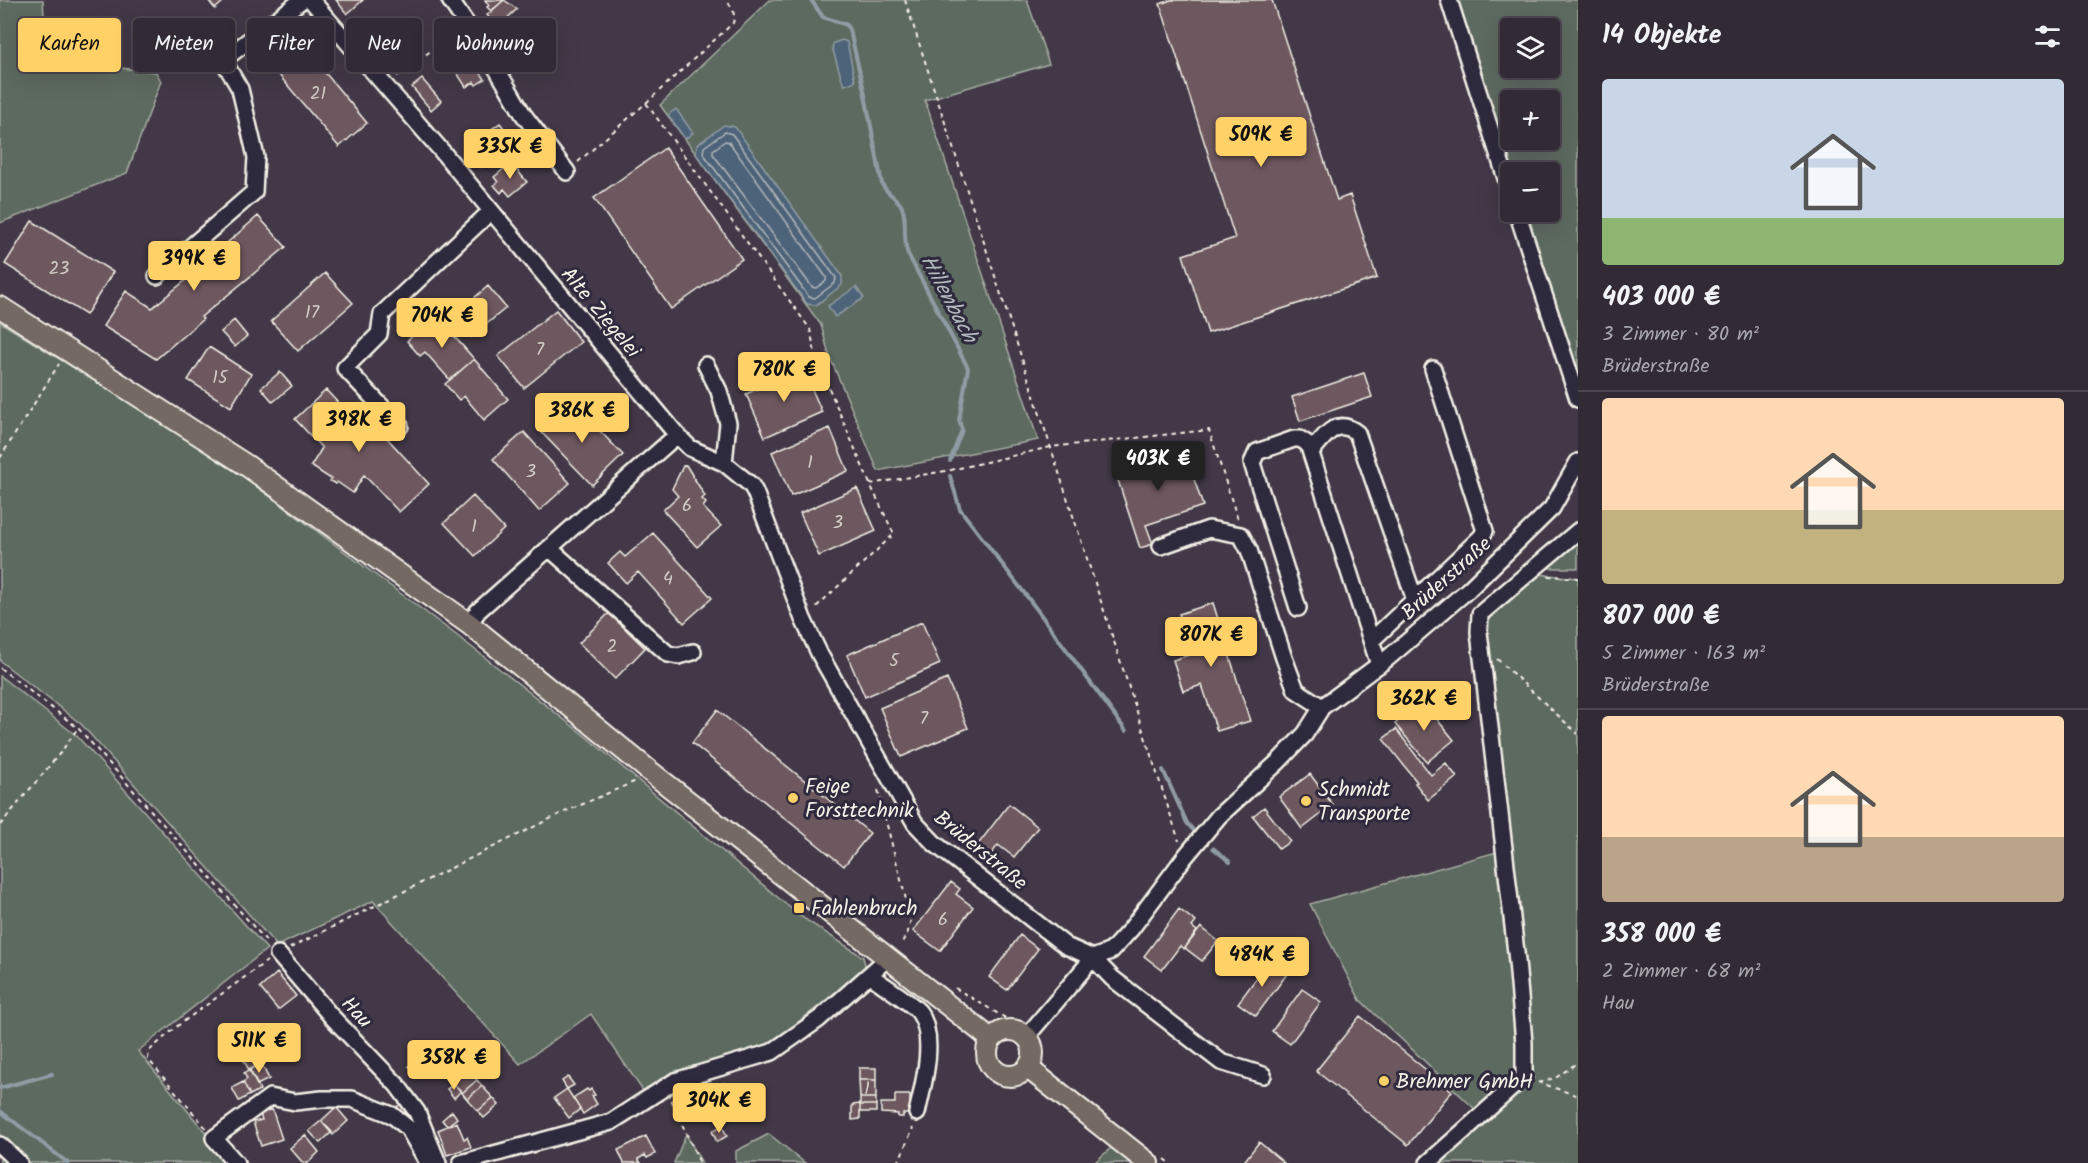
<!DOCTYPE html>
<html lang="de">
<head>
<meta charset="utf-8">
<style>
  :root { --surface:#322a35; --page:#3a323d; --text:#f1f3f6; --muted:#a8a7ad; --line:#4d4650; --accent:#ffd166 }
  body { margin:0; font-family:Kalam,sans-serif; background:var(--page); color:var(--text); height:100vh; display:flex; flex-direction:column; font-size:22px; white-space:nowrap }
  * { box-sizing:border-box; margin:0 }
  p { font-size:20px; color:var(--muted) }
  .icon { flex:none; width:33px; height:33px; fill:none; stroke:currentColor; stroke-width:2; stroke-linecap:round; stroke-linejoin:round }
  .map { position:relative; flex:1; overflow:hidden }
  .panel { display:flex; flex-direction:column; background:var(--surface); width:510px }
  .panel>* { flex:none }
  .top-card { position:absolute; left:18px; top:18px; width:570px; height:54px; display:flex; gap:12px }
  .tools { position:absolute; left:1500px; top:18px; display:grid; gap:12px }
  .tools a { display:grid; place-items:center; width:60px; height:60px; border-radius:6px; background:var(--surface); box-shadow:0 6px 24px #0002,0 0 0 2px var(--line); font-size:30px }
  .price { position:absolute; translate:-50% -51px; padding:0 14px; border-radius:6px; background:var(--accent); color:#111; font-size:20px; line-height:39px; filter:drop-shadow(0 2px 3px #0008) }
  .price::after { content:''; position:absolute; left:50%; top:36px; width:18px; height:14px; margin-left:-9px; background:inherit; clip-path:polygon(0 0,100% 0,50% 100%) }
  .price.active { background:#222; color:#fff }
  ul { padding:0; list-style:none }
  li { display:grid; align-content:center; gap:12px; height:318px; padding:0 24px }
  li+li { border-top:2px solid var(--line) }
  li span { display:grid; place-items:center; height:186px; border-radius:6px; color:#555 }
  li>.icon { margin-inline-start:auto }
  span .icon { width:108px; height:108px; fill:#fffc; stroke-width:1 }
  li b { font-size:26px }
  h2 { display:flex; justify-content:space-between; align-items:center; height:72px; padding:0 24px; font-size:26px }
  .chip { padding:0 21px; border-radius:6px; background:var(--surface); box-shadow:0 6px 24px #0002,0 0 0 2px var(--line); font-size:21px; line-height:54px }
  .chip.active { background:var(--accent); color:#111 }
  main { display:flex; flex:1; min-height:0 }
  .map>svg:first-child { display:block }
  .green { fill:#5d6a60; stroke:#a8aea4; stroke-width:1.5; fill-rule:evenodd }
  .water { fill:#4e6479; stroke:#909ca5; stroke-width:1.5 }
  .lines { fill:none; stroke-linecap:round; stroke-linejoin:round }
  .shore { stroke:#b2b9bc; stroke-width:1.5 }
  .stream { stroke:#909ca5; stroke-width:4 }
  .building { fill:#6e585f; stroke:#f4f1e8; stroke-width:1.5 }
  .minor-casing { stroke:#f4f1e8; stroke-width:20 }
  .major-casing { stroke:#f4f1e8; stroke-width:24 }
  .path { stroke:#f4f1e8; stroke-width:2; stroke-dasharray:4.5 4.5; stroke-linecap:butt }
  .minor { stroke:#2f2a3d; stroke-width:15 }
  .major { stroke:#756964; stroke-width:20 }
  .poi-dot { fill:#ffd166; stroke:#2f2a3d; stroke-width:2 }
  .labels { text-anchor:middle; stroke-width:6; stroke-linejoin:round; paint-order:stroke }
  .number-label { font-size:18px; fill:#d2cbc6 }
  .street-label { font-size:21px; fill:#f4f1e8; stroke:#2f2a3d }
  .poi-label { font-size:21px; fill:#f4f1e8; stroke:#2f2a3d; text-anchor:start }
  .water-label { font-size:22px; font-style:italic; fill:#b2b9bc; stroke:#2f2a3d }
</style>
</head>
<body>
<main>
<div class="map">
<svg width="1578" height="1163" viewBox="0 0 1578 1163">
  <rect width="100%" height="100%" fill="#423847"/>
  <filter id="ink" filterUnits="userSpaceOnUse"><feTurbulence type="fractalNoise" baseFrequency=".0167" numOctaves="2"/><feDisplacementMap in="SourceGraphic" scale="12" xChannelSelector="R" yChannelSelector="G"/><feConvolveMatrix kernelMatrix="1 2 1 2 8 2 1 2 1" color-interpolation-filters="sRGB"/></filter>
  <g filter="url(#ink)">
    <path class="green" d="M0,0H43L47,60L156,72L161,81L127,173L0,223Z
      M770,0H1027L1049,64L925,100L1038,440L878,471L829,355L821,325L660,105Z
      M1450,0H1578V379L1522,212H1550V172H1510ZM1510,28H1550V68H1510ZM1510,100H1550V140H1510Z
      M0,322L137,407L244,477L455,634L589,739L800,916L863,957L866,968L770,1045L673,1074L645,1094L591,1014L520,1064L373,901L277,946L81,724L0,661Z
      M1578,540V568H1546Z
      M1528,573L1578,578V1163H1428L1478,1112L1360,1000L1310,904L1497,852L1480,614Z
      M0,676L77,736L267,949L138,1051L231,1163H0Z
      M686,1134L702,1163H674Z
      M769,1134L805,1163H806H736V1151Z
      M1112,1147L1130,1163H1094Z"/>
    <path class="water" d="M842,40L847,42L855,81L845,85L843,83L832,47L834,43Z
      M676,109L693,133L685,139L668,115Z
      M724,125L735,127L842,276V285L816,305L807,304L696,154L697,145Z
      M856,287L864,298L835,317L828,306Z"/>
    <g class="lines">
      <path class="shore" d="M725,132L732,134L836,278L835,283L815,298L809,297L703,153L704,147Z
        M725,141L729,142L826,277V281L816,288L812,287L713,154V150Z"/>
      <path class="stream" d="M811,0L823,17L847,25L851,35L865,95L882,184C887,194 896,197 901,205C908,216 902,240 908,254L968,368L959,420L962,430L950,461
        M950,476L960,509L1038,611L1126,731
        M1163,770L1187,823L1193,830
        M1213,848L1230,862
        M0,1088L52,1074
        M0,1111L68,1163"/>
    </g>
    <path class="building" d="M208,0H225L215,9Z
      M336,0H363L347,14Z
      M485,0H504L491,11L487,7L489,5Z
      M504,0L517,9L500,25L493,18L491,20L487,15Z
      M1171,0H1272L1337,200L1350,195L1377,278L1208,333L1183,255L1235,238L1160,4Z
      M389,22L409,46L389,63L369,39Z
      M297,39L367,123L339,147L269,63Z
      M468,55L485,79L476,85L474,82L466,87L452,65Z
      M422,79L441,101L431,110L412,87Z
      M500,123L515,142L481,167L467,147Z
      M525,146L533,154L519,166L512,158Z
      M665,148L742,259L671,309L594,198Z
      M511,163L527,182L510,196L504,189L501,193L494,185L498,182L494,177Z
      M258,216L286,247L201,317L203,319L156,359L103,326L126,291L152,308L205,264L204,263Z
      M32,221L113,272L86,315L5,264Z
      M325,273L353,303L298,351L271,321Z
      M488,286L506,308L471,337L453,316Z
      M556,310L581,342L524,388L498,356Z
      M234,320L247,336L235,347L221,332Z
      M440,320L474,359L450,380L425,352L420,356L407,341L422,327L427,332Z
      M209,347L251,374L231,407L188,380Z
      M474,359L508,399L484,420L464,396L459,400L445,384Z
      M803,369L822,412L765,437L746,394Z
      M280,372L292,386L273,402L261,388Z
      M1364,373L1372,397L1300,421L1292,397Z
      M326,390L357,423L366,415L429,484L399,512L364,475L353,493L337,482L336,484L330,481L331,479L311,466L322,448L295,419Z
      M573,403L623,455L592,485L542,433Z
      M830,428L848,471L791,496L772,452Z
      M524,432L570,483L539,511L493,459Z
      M1184,449L1203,506L1146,525L1153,544L1140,548L1115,471Z
      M686,465L705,496L702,499L706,503L703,507L721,526L697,547L663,510L678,496L672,489L683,466Z
      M857,488L876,531L819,556L800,513Z
      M473,496L504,529L475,556L444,523Z
      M653,533L712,598L684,623L638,572L626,583L608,563L620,552L625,557Z
      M1213,603L1250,721L1217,731L1202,685L1183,691L1173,660L1192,654L1179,614Z
      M609,613L645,648L615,679L579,643Z
      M922,622L940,664L865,697L847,655Z
      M947,679L968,728L901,757L880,708Z
      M1422,701L1454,740L1427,762L1395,724Z
      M717,710L870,833L844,866L692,743Z
      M1396,729L1431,775L1446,763L1457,777L1428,800L1415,783L1417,782L1383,739Z
      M1310,774L1333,805L1302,829L1279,797Z
      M1009,804L1038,827L1014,857L998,845L989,857L976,847Z
      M1264,807L1290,841L1279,849L1253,816Z
      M951,882L960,889L956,894L973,907L940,951L913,931Z
      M1179,909L1196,922L1192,927L1197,931L1184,949L1180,946L1162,970L1144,956Z
      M1201,927L1218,941L1202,961L1185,948Z
      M1020,935L1038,949L1007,990L989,977Z
      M1269,961L1287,974L1256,1016L1238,1003Z
      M277,973L296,996L278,1010L260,988Z
      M1302,989L1321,1002L1290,1044L1272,1031Z
      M1360,1016L1452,1091L1408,1145L1316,1071Z
      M466,1046L485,1066L474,1076L463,1064L456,1070L452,1065L464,1054L461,1051Z
      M254,1050L261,1063L249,1070L242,1057Z
      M423,1054L432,1064L418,1076L409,1066Z
      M261,1063L269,1079L257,1085L249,1070Z
      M463,1064L477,1080L462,1093L448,1077Z
      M859,1068H876V1080H859Z
      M250,1070L260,1090L250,1095L243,1082L247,1079L244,1073Z
      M568,1077L574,1085L567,1089L562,1081Z
      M477,1080L482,1086L467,1099L462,1093Z
      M859,1080H876V1098H860Z
      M243,1082L250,1095L239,1101L232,1088Z
      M724,1083L737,1110L719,1119L706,1091Z
      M454,1084L461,1091L454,1098L447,1089Z
      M482,1086L493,1098L478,1111L467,1099Z
      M567,1089L580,1109L569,1118L554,1098Z
      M587,1089L589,1091L591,1089L595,1095L592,1096L597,1104L583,1114L573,1098Z
      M895,1095H910V1114H903V1117H898V1114L881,1113V1103H895Z
      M493,1098L499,1105L484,1118L478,1111Z
      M860,1098H876V1105H860Z
      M401,1104L409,1114L404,1118L395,1108Z
      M860,1104V1119L852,1120V1105Z
      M860,1105H876V1112H860Z
      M336,1107L348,1121L333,1135L321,1121Z
      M272,1109L282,1139L261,1146L253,1122L262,1120L260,1114Z
      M452,1111L457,1118L447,1126L442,1120Z
      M321,1121L332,1132L320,1143L309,1131Z
      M457,1122L464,1139L467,1137L471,1147L447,1155L438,1130Z
      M722,1126L727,1136L717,1142L712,1131Z
      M305,1135L319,1152L308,1163H303L290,1148Z
      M646,1136L655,1154L647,1158L645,1155L638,1159L641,1163H624L618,1150Z
      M1259,1142L1284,1163H1243Z"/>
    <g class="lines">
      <defs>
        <path id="minor" d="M311,0L440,149L677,435L690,448L724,463L751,485L755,492L803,619L820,655L915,823L934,843L1066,946L1093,958L1111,951L1131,929L1184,858L1219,816L1278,762L1305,734L1322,707L1296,690L1284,658L1249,550L1241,535L1209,529L1161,546
          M450,0L495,66L523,114L567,172
          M1449,0L1510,191
          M1517,212L1578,399
          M157,276L254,192L256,157L240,89L223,60L302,0
          M706,365L719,391L728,423L724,463
          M400,426L345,368L379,334L382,314L490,212
          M1311,452C1324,437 1336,416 1357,433L1415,600
          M549,548L668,654L678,656L693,652
          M1298,608L1252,463L1257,452L1294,439H1300L1308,444L1379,665
          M469,624L478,611L677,435
          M1372,640L1480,538L1485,531L1433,369
          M1322,707L1388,658L1469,589L1552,508L1578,462
          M278,954L331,1016L397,1085L417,1112L438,1163
          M870,975C881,984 912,1003 919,1012C937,1037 923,1086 917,1113
          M1027,1036L1093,958L1112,978L1221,1062L1263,1075
          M0,1145L19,1163
          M236,1163L214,1138L270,1097L295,1102L322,1099H352L392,1115L408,1128L428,1163
          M461,1163L611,1122L675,1081L772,1052L819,1019L888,958
          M1428,1163L1524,1077V1043L1517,961L1479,632L1480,614L1578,531"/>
        <path id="major" d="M0,307L246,465L469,624L652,773L991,1039
          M987 1053a23 23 0 1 1 46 0a23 23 0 1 1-46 0Z
          M1028,1068L1148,1163"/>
      </defs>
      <use href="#minor" class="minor-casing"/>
      <use href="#major" class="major-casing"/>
      <path class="path" d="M905,0L1179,841
        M397,76L455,33
        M646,103L733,23C736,14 732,7 726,0
        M578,162L646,103L810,329L816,358L870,484L894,534L814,609
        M0,458L59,364
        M870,484L951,470L1051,447L1209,430L1238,520
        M1548,576L1578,578
        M1497,659L1578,734
        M0,668L78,728L269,944
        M878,790L911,919L907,935L900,945
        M0,825L61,752L78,728
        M290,948L560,814L636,781
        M955,988L1017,1025
        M1039,1044L1044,1059
        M1538,1082L1578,1096
        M1539,1083L1557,1077L1578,1062
        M671,1100L700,1163
        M206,1128L148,1059L149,1051L176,1027L267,961
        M1165,1159L1170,1163
        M898,1163L913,1128"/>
      <use href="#minor" class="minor"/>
      <use href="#major" class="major"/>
    </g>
  </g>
  <g class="poi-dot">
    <circle cx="793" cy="798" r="6"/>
    <circle cx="1306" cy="801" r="6"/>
    <rect x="793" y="902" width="12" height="12" rx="3"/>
    <circle cx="1384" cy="1081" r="6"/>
  </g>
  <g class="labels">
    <g class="number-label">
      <text x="318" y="99">21</text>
      <text x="59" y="274">23</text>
      <text x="312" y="318">17</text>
      <text x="540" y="355">7</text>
      <text x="220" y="383">15</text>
      <text x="810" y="468">1</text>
      <text x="531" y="477">3</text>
      <text x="687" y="511">6</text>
      <text x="838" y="528">3</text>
      <text x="474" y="532">1</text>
      <text x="668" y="584">4</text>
      <text x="612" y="652">2</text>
      <text x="894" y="666">5</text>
      <text x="924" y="724">7</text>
      <text x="943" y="925">6</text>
      <text x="867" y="1094">1</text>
    </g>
    <g class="street-label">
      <text transform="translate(601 312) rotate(50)" y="7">Alte Ziegelei</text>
      <text transform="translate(1446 578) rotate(-42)" y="7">Brüderstraße</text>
      <text transform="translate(981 850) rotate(39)" y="7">Brüderstraße</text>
      <text transform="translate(357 1012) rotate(47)" y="7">Hau</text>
    </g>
    <g class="poi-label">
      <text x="805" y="793">Feige<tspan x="805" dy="24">Forsttechnik</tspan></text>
      <text x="1318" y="796">Schmidt<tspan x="1318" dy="24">Transporte</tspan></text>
      <text x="811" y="915">Fahlenbruch</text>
      <text x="1396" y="1088">Brehmer GmbH</text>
    </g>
    <g class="water-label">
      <text transform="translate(950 298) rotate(62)" y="8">Hillenbach</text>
    </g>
  </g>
</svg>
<div class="tools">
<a><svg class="icon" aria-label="layers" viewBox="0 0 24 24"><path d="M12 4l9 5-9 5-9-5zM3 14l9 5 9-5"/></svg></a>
<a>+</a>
<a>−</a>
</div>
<b class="price" style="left:1261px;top:168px">509K €</b>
<b class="price" style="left:510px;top:180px">335K €</b>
<b class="price" style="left:194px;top:292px">399K €</b>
<b class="price" style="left:442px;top:349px">704K €</b>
<b class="price" style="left:784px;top:403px">780K €</b>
<b class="price" style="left:582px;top:444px">386K €</b>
<b class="price" style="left:359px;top:453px">398K €</b>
<b class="price active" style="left:1158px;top:492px">403K €</b>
<b class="price" style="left:1211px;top:668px">807K €</b>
<b class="price" style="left:1424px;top:732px">362K €</b>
<b class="price" style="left:1262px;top:988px">484K €</b>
<b class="price" style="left:259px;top:1074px">511K €</b>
<b class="price" style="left:454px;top:1091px">358K €</b>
<b class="price" style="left:719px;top:1134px">304K €</b>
<div class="top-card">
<a class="chip active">Kaufen</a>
<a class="chip">Mieten</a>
<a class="chip">Filter</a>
<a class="chip">Neu</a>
<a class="chip">Wohnung</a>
</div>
</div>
<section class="panel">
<h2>14 Objekte<svg class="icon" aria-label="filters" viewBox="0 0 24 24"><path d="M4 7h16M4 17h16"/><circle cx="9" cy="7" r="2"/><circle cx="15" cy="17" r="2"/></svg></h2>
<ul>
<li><span style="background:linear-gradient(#c9d6e8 75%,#8fb573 0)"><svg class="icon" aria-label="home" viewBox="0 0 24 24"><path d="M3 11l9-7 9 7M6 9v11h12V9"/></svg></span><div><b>403 000 €</b><p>3 Zimmer · 80 m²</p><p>Brüderstraße</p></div></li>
<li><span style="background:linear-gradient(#ffd9b3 60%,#c2b280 0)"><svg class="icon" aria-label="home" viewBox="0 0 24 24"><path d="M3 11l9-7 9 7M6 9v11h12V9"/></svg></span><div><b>807 000 €</b><p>5 Zimmer · 163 m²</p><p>Brüderstraße</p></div></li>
<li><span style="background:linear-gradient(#ffd9b3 65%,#b9a48a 0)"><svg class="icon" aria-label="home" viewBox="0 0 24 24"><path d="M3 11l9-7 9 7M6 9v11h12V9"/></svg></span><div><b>358 000 €</b><p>2 Zimmer · 68 m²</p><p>Hau</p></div></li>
</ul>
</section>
</main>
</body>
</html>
